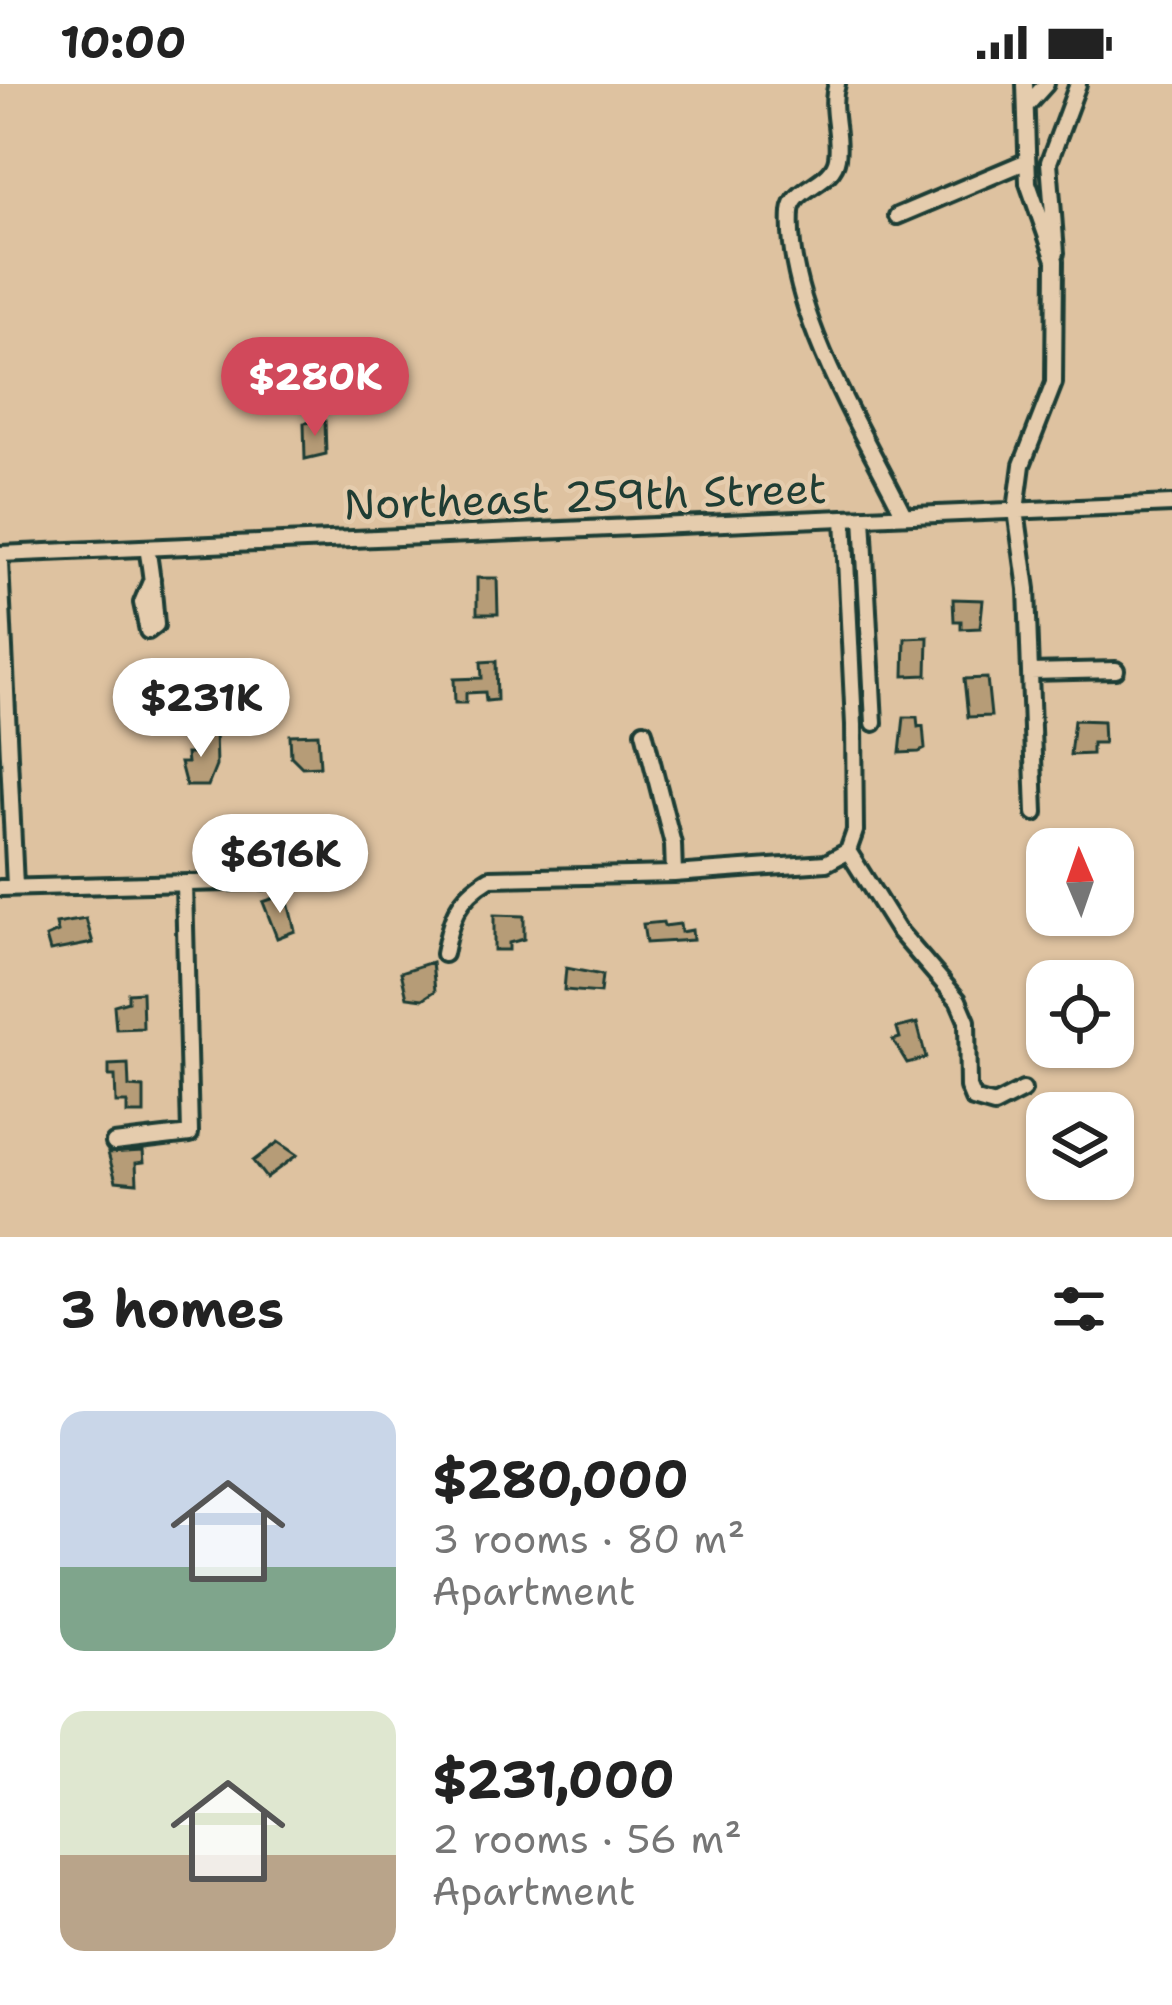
<!DOCTYPE html>
<html lang="en">
<head>
<meta charset="utf-8">
<style>
  :root { --surface:#fff; --page:#f2f2f2; --text:#222; --muted:#767676; --accent:#d1495b }
  body { margin:0; font-family:"Shantell Sans",sans-serif; background:var(--page); color:var(--text); height:100vh; display:flex; flex-direction:column; font-size:45px; white-space:nowrap }
  * { box-sizing:border-box; margin:0 }
  p { font-size:39px; color:var(--muted) }
  .icon { flex:none; width:66px; height:66px; fill:none; stroke:currentColor; stroke-width:2; stroke-linecap:round; stroke-linejoin:round }
  .map { position:relative; height:1153px; overflow:hidden }
  .panel { display:flex; flex-direction:column; background:var(--surface); flex:1 }
  .panel>* { flex:none }
  .needle { width:78px; rotate:358deg }
  .tools { position:absolute; left:1026px; top:744px; display:grid; gap:24px }
  .tools a { display:grid; place-items:center; width:108px; height:108px; border-radius:24px; background:var(--surface); box-shadow:0 3px 9px #0004; font-size:60px }
  .price { position:absolute; translate:-50% -102px; padding:0 27px; border-radius:42px; background:#fff; color:#222; font-size:39px; line-height:78px; filter:drop-shadow(0 3px 6px #0008) }
  .price::after { content:''; position:absolute; left:50%; top:72px; width:36px; height:27px; margin-left:-18px; background:inherit; clip-path:polygon(0 0,100% 0,50% 100%) }
  .price.active { background:var(--accent); color:#fff }
  ul { padding:0; list-style:none }
  li { display:flex; align-items:center; gap:36px; height:300px; padding:0 60px }
  li span { display:grid; place-items:center; flex:none; width:336px; height:240px; border-radius:24px; color:#555 }
  li>.icon { margin-inline-start:auto }
  span .icon { width:144px; height:144px; fill:#fffc; stroke-width:1 }
  li b { font-size:51px }
  h2 { display:flex; justify-content:space-between; align-items:center; height:144px; padding:0 60px; font-size:51px }
  .status { display:flex; justify-content:space-between; align-items:center; height:84px; padding:0 60px; background:var(--surface); direction:ltr }
  .status svg { height:33px; fill:currentColor }
  .map>svg:first-child { display:block }
  .building { fill:#b69c77; stroke:#1f3d34; stroke-width:3 }
  .lines { fill:none; stroke-linecap:round; stroke-linejoin:round }
  .minor-casing { stroke:#1f3d34; stroke-width:22 }
  .minor { stroke:#e5ccad; stroke-width:14 }
  .labels { text-anchor:middle; stroke-width:9; stroke-linejoin:round; paint-order:stroke }
  .street-label { font-size:42px; fill:#1f3d34; stroke:#e5ccad }
</style>
</head>
<body>
<div class="status"><b>10:00</b><svg viewBox="0 0 49 12"><path d="M0 12V9h3v3zM5 12V6h3v6zM10 12V3h3v9zM15 12V0h3v12zM26 1h20v11H26zM47 4h2v5h-2z"/></svg></div>
<div class="map">
<svg width="1172" height="1153" viewBox="0 0 1172 1153">
  <rect width="100%" height="100%" fill="#dec2a0"/>
  <filter id="ink" filterUnits="userSpaceOnUse"><feTurbulence type="fractalNoise" baseFrequency=".00833" numOctaves="2"/><feDisplacementMap in="SourceGraphic" scale="24" xChannelSelector="R" yChannelSelector="G"/><feConvolveMatrix kernelMatrix="1 2 1 2 8 2 1 2 1" color-interpolation-filters="sRGB"/></filter>
  <g filter="url(#ink)">
    <path class="building" d="M332,269L336,301L281,307L280,302L311,294L315,271Z
      M325,337L326,370L305,375L304,339Z
      M477,494H497L498,530H477Z
      M953,515L983,516L980,544L961,545V537H954Z
      M928,553L927,591L904,592L905,554Z
      M496,577L497,616L486,617L485,608L466,609V619H455L454,595L482,594L481,578Z
      M987,594L991,632L968,633L964,595Z
      M904,633H917L918,643L923,642L925,665L919,668L900,669Z
      M1074,636L1103,637L1104,659H1092V670L1070,671Z
      M200,646H215L216,682L208,702H186L180,679H187L186,670H196L195,649Z
      M318,650L320,682L302,683L291,672L290,651Z
      M286,810L295,847L277,854L263,818Z
      M494,831L524,832V855L509,859V866H494Z
      M86,835L93,859L50,867L46,853L58,848L56,840Z
      M663,838L664,842L680,840L681,848L692,846L693,856L646,859L643,840Z
      M432,878L435,907L423,915L407,913L401,888Z
      M566,884L602,891L600,909L564,906Z
      M142,908L143,944L116,945L114,921L128,917V909Z
      M917,939L926,974L907,979L893,956L900,954L897,944Z
      M128,980L129,1003L144,1004V1030H127V1019H116L115,992H109V981Z
      M278,1058L297,1071L266,1094L253,1077Z
      M143,1067L144,1078L136,1079L137,1099L116,1097L108,1069Z"/>
    <g class="lines">
      <defs>
        <path id="minor" d="M837,0C829,25 841,49 837,74C833,100 793,103 791,128C785,225 863,347 904,431
          M1025,0L1028,99L1055,176L1054,299L1022,381L1016,426L1027,505L1035,729
          M1028,20L1046,0
          M897,132L1025,78
          M1056,169L1049,78L1078,0
          M863,433L874,639
          M844,434L854,641L855,747L848,767
          M147,464C152,490 154,515 156,541L148,547L142,519L152,495
          M0,470L1172,420
          M0,478L15,802
          M1030,588L1116,586
          M644,647L673,760L674,790
          M848,767L897,845L958,916L967,937L968,1003L973,1015L994,1021L1023,1006
          M0,804L263,797
          M444,870C451,833 457,814 490,794L674,790L826,779L848,767
          M114,1059L190,1050L184,800"/>
      </defs>
      <use href="#minor" class="minor-casing"/>
      <use href="#minor" class="minor"/>
    </g>
  </g>
  <g class="labels">
    <g class="street-label">
      <text transform="translate(585 412) rotate(-2)" y="15">Northeast 259th Street</text>
    </g>
  </g>
</svg>
<div class="tools">
<a><svg class="needle" viewBox="-14 -14 28 28"><path d="M0-13l5 13h-10z" fill="#e53935"/><path d="M0 13l5-13h-10z" fill="#767676"/></svg></a>
<a><svg class="icon" aria-label="locate" viewBox="0 0 24 24"><circle cx="12" cy="12" r="6"/><path d="M12 2v4M12 18v4M2 12h4M18 12h4"/></svg></a>
<a><svg class="icon" aria-label="layers" viewBox="0 0 24 24"><path d="M12 4l9 5-9 5-9-5zM3 14l9 5 9-5"/></svg></a>
</div>
<b class="price active" style="left:315px;top:355px">$280K</b>
<b class="price" style="left:201px;top:676px">$231K</b>
<b class="price" style="left:280px;top:832px">$616K</b>
</div>
<section class="panel">
<h2>3 homes<svg class="icon" aria-label="filters" viewBox="0 0 24 24"><path d="M4 7h16M4 17h16"/><circle cx="9" cy="7" r="2"/><circle cx="15" cy="17" r="2"/></svg></h2>
<ul>
<li><span style="background:linear-gradient(#c9d6e8 65%,#7fa58c 0)"><svg class="icon" aria-label="home" viewBox="0 0 24 24"><path d="M3 11l9-7 9 7M6 9v11h12V9"/></svg></span><div><b>$280,000</b><p>3 rooms · 80 m²</p><p>Apartment</p></div></li>
<li><span style="background:linear-gradient(#dfe7d0 60%,#b9a48a 0)"><svg class="icon" aria-label="home" viewBox="0 0 24 24"><path d="M3 11l9-7 9 7M6 9v11h12V9"/></svg></span><div><b>$231,000</b><p>2 rooms · 56 m²</p><p>Apartment</p></div></li>
</ul>
</section>
</body>
</html>
